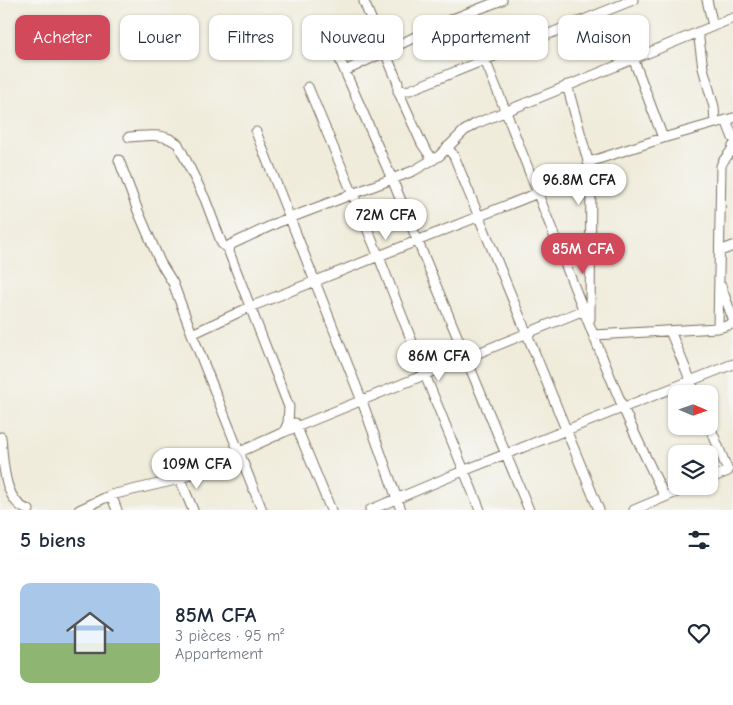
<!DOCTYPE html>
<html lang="fr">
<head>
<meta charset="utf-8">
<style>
  :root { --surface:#fff; --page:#f2f2f3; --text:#1f2937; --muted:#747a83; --line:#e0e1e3; --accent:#d1495b }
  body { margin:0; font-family:"Comic Neue",sans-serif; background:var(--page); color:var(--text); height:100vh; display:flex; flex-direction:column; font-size:19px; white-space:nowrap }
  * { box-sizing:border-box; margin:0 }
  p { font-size:16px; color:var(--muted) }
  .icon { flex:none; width:28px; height:28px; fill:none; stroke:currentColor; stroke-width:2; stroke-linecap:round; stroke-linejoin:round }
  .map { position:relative; height:510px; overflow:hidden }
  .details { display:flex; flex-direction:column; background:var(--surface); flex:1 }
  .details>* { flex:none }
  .banner { position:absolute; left:15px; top:15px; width:704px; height:45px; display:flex; gap:10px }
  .needle { width:32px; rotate:92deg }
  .tools { position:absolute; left:668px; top:385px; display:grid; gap:10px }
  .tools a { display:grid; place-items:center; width:50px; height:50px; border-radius:10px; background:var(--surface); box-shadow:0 1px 4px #0004; font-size:25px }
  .price { position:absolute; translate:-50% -42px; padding:0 11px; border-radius:18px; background:#fff; color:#222; font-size:16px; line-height:32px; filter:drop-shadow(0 1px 2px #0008) }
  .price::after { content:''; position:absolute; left:50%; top:30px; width:15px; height:11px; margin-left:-8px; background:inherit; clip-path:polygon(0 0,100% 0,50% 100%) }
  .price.selected { background:var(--accent); color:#fff }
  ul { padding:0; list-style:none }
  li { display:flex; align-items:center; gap:15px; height:125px; padding:0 20px }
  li+li { border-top:1px solid var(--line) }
  li span { display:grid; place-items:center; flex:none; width:140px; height:100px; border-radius:10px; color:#555 }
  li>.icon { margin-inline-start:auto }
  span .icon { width:60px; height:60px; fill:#fffc; stroke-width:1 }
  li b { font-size:21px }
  h2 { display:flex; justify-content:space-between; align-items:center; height:60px; padding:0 20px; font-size:21px }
  .tag { padding:0 18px; border-radius:10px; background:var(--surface); box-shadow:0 1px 4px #0004; font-size:18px; line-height:45px }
  .tag.selected { background:var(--accent); color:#fff }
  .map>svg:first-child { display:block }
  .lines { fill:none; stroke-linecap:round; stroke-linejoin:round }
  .minor-casing { stroke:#7a6e60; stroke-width:11 }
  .minor { stroke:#fff; stroke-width:9 }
</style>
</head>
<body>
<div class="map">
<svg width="733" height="510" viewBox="0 0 733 510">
  <rect width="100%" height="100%" fill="#f6f6f2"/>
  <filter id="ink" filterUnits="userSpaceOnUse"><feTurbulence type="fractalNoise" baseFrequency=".02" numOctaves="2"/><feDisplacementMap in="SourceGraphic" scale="10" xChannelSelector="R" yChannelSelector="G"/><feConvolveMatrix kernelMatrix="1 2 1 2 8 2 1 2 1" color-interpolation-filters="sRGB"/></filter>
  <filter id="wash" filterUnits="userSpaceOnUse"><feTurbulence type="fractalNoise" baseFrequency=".0096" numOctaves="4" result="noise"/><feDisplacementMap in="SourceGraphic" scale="20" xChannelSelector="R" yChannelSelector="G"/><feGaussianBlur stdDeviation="1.12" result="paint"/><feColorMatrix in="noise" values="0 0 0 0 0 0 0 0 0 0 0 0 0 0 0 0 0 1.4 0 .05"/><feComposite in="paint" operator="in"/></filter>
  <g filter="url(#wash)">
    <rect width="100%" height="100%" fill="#efecdb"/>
  </g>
  <g filter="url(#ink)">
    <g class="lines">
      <defs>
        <path id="minor" d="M707,0L713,26
          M364,2L398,83V91L422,144L433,160
          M326,28L392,179L529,510
          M698,32L703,68L714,107L715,123
          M633,58L663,138
          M485,60C532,175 574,291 622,405C635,436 650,466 665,497
          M345,71L450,20L502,0
          M567,85L591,172L590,319
          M308,87L379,257L425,375L480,510
          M398,91L410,90L633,0
          M726,120L733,138
          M256,132L362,401L401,510
          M129,137C147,136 163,132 178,144L205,199L222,244L228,248
          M447,147L454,156L599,510
          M119,160L138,211L160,262L173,283L192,334L262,510
          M589,162L663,138L733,118
          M720,251L733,246
          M721,286L733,319
          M718,328L733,324
          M670,331L696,394
          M192,334L250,307L591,172
          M594,335L718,328L721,166C723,158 731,155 733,146
          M295,423L331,510
          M709,424L728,471L709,479
          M284,432L584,310
          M1,437C3,459 3,503 29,510
          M180,479L193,510
          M111,495L117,510
          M79,510L111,495L180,479L284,432L288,423L289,407L229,252L230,245L279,222L413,171L439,156L464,131L475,124L733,18
          M370,510L463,471L733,364
          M634,510L691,486"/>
      </defs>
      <use href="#minor" class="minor-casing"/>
      <use href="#minor" class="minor"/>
    </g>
  </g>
</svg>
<div class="tools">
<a><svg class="needle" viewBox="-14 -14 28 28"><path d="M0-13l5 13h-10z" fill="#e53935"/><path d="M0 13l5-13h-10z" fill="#747a83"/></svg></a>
<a><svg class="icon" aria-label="layers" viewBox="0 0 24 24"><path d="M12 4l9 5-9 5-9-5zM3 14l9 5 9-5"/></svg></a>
</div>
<b class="price" style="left:579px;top:206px">96.8M CFA</b>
<b class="price" style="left:386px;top:241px">72M CFA</b>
<b class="price selected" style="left:583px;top:275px">85M CFA</b>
<b class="price" style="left:439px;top:382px">86M CFA</b>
<b class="price" style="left:197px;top:490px">109M CFA</b>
<div class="banner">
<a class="tag selected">Acheter</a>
<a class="tag">Louer</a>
<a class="tag">Filtres</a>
<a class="tag">Nouveau</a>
<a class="tag">Appartement</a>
<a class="tag">Maison</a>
</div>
</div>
<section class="details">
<h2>5 biens<svg class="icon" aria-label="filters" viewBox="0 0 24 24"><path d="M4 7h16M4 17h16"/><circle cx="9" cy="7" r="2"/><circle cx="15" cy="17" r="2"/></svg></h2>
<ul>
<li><span style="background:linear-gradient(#a9c7e8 60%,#8fb573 0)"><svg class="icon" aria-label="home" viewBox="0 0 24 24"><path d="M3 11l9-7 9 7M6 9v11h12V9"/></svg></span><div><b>85M CFA</b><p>3 pièces · 95 m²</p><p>Appartement</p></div><svg class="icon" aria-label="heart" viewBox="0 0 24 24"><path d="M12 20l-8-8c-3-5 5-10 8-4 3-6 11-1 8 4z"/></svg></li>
</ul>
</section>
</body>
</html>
